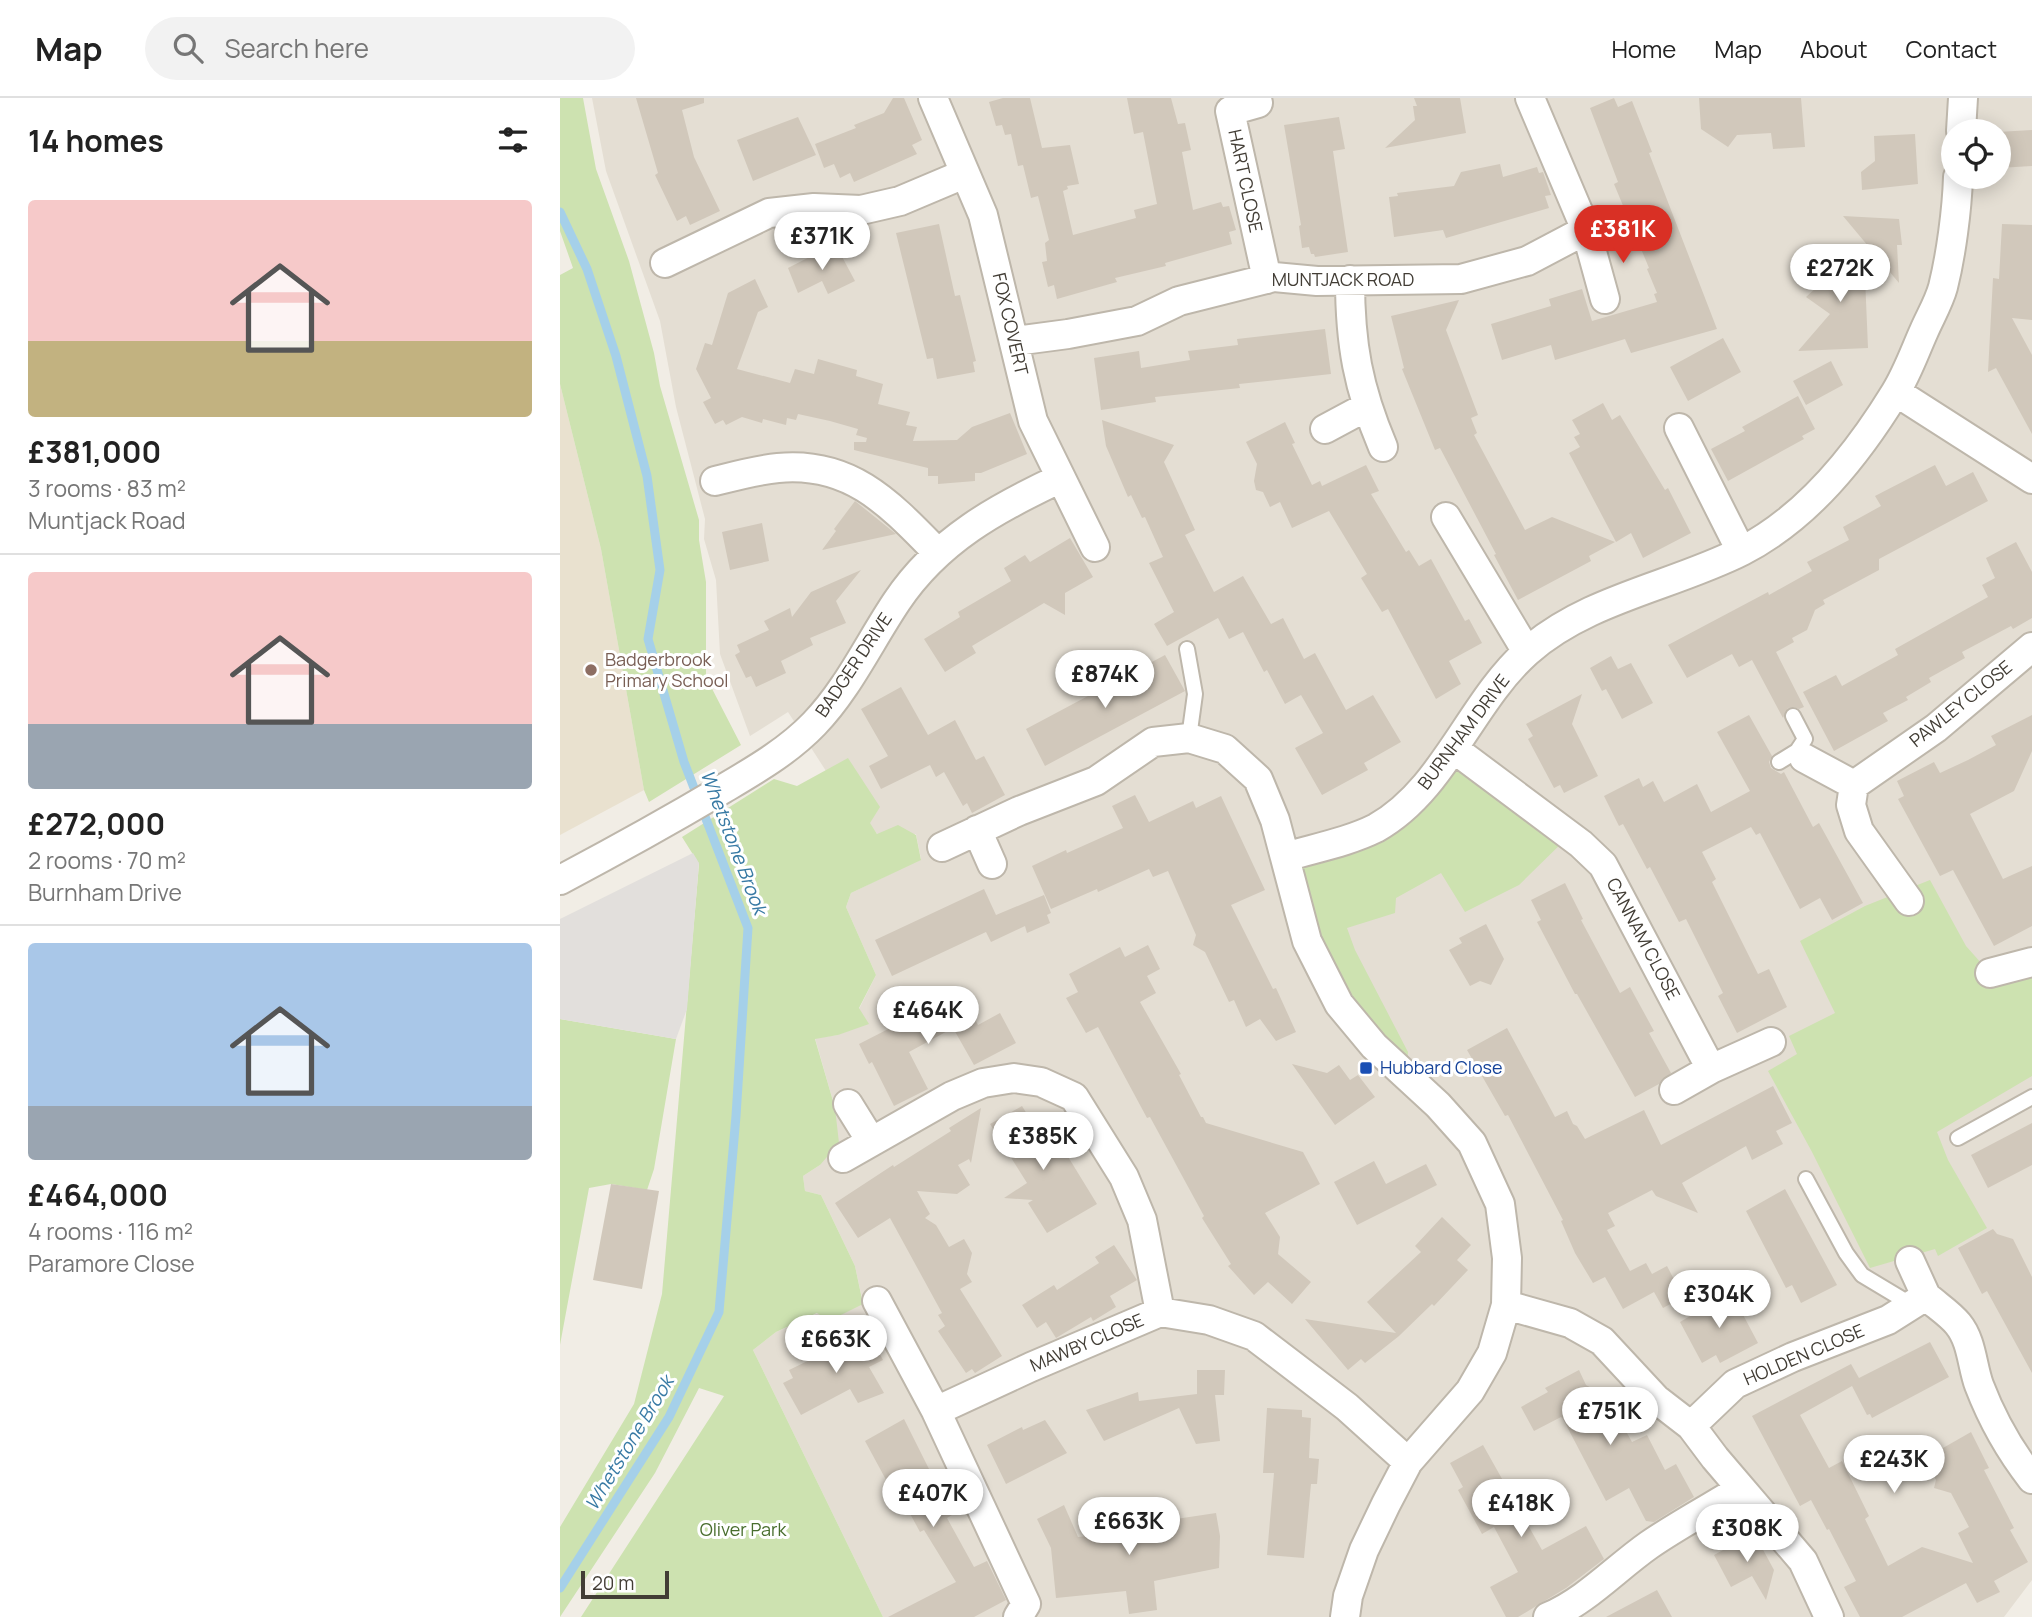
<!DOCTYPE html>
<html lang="en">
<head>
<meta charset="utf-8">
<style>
  :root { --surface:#fff; --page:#f2f2f2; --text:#222; --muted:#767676; --line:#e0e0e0; --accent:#d93025 }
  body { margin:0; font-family:Manrope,sans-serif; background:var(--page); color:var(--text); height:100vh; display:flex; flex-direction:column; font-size:26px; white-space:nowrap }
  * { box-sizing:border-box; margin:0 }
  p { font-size:23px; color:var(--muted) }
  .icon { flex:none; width:38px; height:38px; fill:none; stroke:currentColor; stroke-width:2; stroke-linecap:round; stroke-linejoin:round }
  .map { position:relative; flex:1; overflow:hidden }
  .panel { display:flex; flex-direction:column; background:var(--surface); width:560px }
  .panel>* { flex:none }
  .buttons { position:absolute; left:1381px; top:21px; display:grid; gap:14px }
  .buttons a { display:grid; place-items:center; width:70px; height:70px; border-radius:50%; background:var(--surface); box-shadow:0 4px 18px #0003; font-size:35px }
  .scale { position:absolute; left:21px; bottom:18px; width:88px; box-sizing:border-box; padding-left:7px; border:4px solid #423d35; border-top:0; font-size:19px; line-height:24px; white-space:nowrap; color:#423d35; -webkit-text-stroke:5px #fff; paint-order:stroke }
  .price { position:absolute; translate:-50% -60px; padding:0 16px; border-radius:24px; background:#fff; color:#222; font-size:23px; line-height:46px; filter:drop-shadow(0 2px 4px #0008) }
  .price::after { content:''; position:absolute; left:50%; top:42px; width:21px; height:16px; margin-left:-10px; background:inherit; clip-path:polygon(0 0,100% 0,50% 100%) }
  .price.on { background:var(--accent); color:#fff }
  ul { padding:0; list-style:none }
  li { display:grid; align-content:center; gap:14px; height:371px; padding:0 28px }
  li+li { border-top:2px solid var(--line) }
  li span { display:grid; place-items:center; height:217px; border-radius:7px; color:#555 }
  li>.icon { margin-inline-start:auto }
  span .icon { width:126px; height:126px; fill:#fffc; stroke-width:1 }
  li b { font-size:30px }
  h2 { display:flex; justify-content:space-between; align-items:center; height:84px; padding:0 28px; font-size:30px }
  header { display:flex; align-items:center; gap:42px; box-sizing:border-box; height:98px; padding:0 35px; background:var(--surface); border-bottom:2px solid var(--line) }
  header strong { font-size:33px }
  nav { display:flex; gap:38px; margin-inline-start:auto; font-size:24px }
  .search { width:490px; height:63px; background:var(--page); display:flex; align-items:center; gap:18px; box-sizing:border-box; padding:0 24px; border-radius:38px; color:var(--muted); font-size:26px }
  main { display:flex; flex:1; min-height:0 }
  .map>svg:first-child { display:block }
  .residential { fill:#e4ded3; fill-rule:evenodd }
  .education { fill:#e9e1cf }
  .green { fill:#cde2b0 }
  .parking { fill:#e2dfdc }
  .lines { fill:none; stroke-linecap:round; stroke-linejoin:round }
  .stream { stroke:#a5d0e9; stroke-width:9 }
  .building { fill:#d1c8bb }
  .service-casing { stroke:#beb7ab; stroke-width:18 }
  .minor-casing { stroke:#beb7ab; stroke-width:32 }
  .service { stroke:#fff; stroke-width:14 }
  .minor { stroke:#fff; stroke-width:28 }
  .education-dot { fill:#8d6e63; stroke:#fff; stroke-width:2.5 }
  .transit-dot { fill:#1a4fb4; stroke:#fff; stroke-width:2.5 }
  .labels { text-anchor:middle; stroke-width:6; stroke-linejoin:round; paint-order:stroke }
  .street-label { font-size:18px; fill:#423d35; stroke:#fff }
  .education-label { font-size:18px; fill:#785e54; stroke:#fff; text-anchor:start }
  .transit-label { font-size:18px; fill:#164399; stroke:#fff; text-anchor:start }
  .park-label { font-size:18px; fill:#496e2e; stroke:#fff }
  .water-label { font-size:19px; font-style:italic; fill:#387aa4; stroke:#fff }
</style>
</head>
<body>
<header>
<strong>Map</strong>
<div class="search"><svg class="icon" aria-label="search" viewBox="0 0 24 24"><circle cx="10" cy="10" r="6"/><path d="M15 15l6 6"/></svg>Search here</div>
<nav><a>Home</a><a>Map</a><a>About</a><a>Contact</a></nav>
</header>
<main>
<section class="panel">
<h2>14 homes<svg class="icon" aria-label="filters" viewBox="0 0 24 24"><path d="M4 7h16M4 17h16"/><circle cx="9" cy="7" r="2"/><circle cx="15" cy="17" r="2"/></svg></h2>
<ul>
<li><span style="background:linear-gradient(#f6c9c9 65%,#c2b280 0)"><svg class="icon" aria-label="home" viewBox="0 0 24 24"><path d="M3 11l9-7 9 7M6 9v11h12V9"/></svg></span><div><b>£381,000</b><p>3 rooms · 83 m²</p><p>Muntjack Road</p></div></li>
<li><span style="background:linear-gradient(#f6c9c9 70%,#9aa5b1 0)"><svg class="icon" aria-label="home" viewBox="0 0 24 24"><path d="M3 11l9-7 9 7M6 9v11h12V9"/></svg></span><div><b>£272,000</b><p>2 rooms · 70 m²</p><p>Burnham Drive</p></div></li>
<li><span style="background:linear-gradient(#a9c7e8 75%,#9aa5b1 0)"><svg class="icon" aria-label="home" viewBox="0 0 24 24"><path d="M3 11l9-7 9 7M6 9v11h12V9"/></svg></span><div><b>£464,000</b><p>4 rooms · 116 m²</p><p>Paramore Close</p></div></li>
</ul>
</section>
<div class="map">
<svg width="1472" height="1519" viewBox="0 0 1472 1519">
  <rect width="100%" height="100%" fill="#f1ede5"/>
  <path class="residential" d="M32,0H1472V1482L1444,1519H323L193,1252L216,1234L258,1215L269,1223L303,1205L295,1168L261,1097L245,1093L243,1078L260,1067L275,1010L255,940L278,937L299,911L316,877L286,809L291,795L361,761L356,736L318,737L309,725L288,661L266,673L228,614L190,638L160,556L156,482L144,441L145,421L116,309L100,223L46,73ZM1393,33H1438V79H1393Z"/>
  <path class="education" d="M0,286L41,451L84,692L0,737Z"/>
  <path class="green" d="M0,0H23L36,71L69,163L94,255L100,288L139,422V442L146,484V579L181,647L89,704L84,692L41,451L0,286V177L13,170L0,133Z
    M894,651L1009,738L959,787L905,814L881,775L836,800L835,815L787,830L795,852L848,954L846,977L779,906L725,759L816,729Z
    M288,660L320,709L310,725L317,736L338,727L356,737L361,762L291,795L286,809L316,877L299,910L309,926L278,937L255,941L275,1010L279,1045L260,1067L243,1078L245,1093L261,1097L295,1168L303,1206L269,1223L257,1215L216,1234L193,1252L323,1519H21L164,1298L139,1290L95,1375L0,1519V1429L74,1306L102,1196L139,766L122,739L214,681L237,688Z
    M1370,782L1406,848L1430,875L1472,864V978L1377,1034L1388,1062L1427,1130L1378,1158L1375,1151L1310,1170L1252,1054L1208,973L1237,956L1229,938L1275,915L1240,843L1305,808Z
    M0,921L116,941L94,1071L87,1092L51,1086L29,1090L0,1247Z"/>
  <path class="parking" d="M133,755L139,765L127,911L116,941L0,921V821Z"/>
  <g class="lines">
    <path class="stream" d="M0,114L27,171L56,258L87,378L100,472L88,541L124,664L188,830L176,1018L159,1214L109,1319L0,1490"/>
  </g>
  <path class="building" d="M76,0H144V5L122,12L134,59L160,113L130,127L126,118L117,123L95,77L98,75Z
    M333,0H344L362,42L352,47L357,56L294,84L290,75L280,80L274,66L264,70L255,46L296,30L294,27L324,15Z
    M443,0H470L482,50L510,47L519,86L507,88L508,91L503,93L513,137L576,120L574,112L597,106L583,34L574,36L567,0H611L618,26L625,25L631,52L622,54L633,112L661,104L663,109L669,108L676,132L669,134L672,146L605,165L606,168L555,180L557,184L497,201L494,187L488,189L482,164L487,163L485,145L489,142L478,98L471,100L463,67L458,68L451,36L445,37L442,27L436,28L429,4Z
    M854,0H900L906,35L825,50L855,22L853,8H857Z
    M1054,0L1058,9L1072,3L1092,54L1089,55L1157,231L1071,255L1065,241L995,262L991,247L942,262L931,226L991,208L989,201L1022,191L1032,223L1097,204L1094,196L1097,195L1087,171L1089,170L1054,86L1058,84L1030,10Z
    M1139,0H1241L1245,49L1213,51L1211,35L1177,37L1168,49L1141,31Z
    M238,19L256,57L193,83L177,42Z
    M779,19L785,51L773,53L788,154L755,159L754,156H751L749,149L742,150L739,128L741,127L724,27Z
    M1472,32V68L1438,70V34Z
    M1355,36L1358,86L1302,92L1301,74L1315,63L1314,38Z
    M940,66L943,79L977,69L979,75L983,74L991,97L985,98L989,110L886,140L883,132L834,139L829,99L838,98L837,95L894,88L901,74Z
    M1283,118L1339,121L1342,147H1337L1339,185Z
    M379,126L395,198L400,197L416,263L413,264L415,274L377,281L373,260L367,261L336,135Z
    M1442,126L1472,127V222L1452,220L1472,257V336L1436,270L1428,274L1433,180L1439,181Z
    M269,149L272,157L279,153L295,183L268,196L262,183L238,195L228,170Z
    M1304,155L1308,250L1238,253L1270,216L1246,199L1259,187L1257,158Z
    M195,181L208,209L198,214L177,271L230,285L235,271L254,276L258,261L297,272L296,278L323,286L318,306L350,314L346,327L357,329L353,343L397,342L412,329L450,315L467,356L421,375H415V383L378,386V378H368V370L294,352V344H306L307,340L296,337L298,331L270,323L238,316L236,322L227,320L226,327L203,321L202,325L182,319L166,327L163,322L155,326L143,304L151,300L136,271L145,245L152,247L168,195Z
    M899,202L886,232L918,317L911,320L917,335L914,337L965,432L992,419L1055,444L1029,458L1031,463L958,502L934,457L936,456L880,350L875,352L842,271L844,270L831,218Z
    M765,231L771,276L679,286L680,290L595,299L596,304L541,312L534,260L579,253L581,270L630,262L628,253L678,247L677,241Z
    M1163,240L1181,274L1128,303L1110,269Z
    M1271,263L1283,287L1246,307L1233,283Z
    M1238,298L1255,331L1242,338L1244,341L1168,383L1151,351L1185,333L1182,329Z
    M1043,305L1052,322L1060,317L1105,392L1108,390L1131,435L1083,460L1071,435L1056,444L1009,355L1020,349L1014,339L1020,336L1012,322Z
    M542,322L614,347L604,364L635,432L625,437L654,494L683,478L711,526L723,520L744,561L755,555L786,612L813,597L841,644L804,665L808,672L762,697L735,650L763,635L741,597L725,606L707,572L704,574L683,534L669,541L658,520L607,548L594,526L614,514L589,465L603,459L585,419L582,420L571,397L568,399L546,348Z
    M725,324L735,345L732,346L752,387L760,383L762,388L806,367L819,393L811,396L846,454L849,452L859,468L871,461L905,523L909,521L922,545L889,563L901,586L876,601L828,511L822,514L801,480L807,476L769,413L732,430L720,404L710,409L703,394L696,392L694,383L697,366L686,344Z
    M1375,367L1386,388L1413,374L1428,403L1319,461V472L1263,502L1265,506L1255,512L1247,532L1232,540L1234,544L1216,554L1244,609L1239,611L1234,609L1228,610L1223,620L1192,562L1179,569L1172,556L1127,580L1108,547L1208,494L1209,497L1252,473L1247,464L1289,442L1283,429L1321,408L1315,398Z
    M295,403L336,436L262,452L276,433L274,431Z
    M202,425L209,463L170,472L162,434Z
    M510,440L533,479L505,495V517L484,505L412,548L416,555L385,574L364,541L400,519L398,514L451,483L444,470L465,457L470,464Z
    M1456,444L1472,474V520L1453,531L1451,528L1402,554L1405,560L1369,580L1371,584L1346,599L1348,602L1323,615L1328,623L1274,653L1243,594L1276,577L1282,588L1338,557L1335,551L1428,499L1422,487L1435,480L1426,460Z
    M301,472L276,503L286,525L250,540L253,547L221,563L226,575L196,589L191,578L186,580L175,557L180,554L177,547L209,532L204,523L230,510L232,519L251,494Z
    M605,557L625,593L485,668L466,631Z
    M1051,558L1058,571L1071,565L1093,605L1062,621L1046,591L1042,593L1030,570Z
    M341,589L368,637L395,622L416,662L424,658L445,697L412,715L407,705L403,708L384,674L376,679L370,667L321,691L309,668L328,658L301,611Z
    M1022,596L1012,626L1038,678L1004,695L1000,687L994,690L968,641L973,638L966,626Z
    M1189,617L1212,658L1209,664L1211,670L1221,676L1224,674L1253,729L1259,725L1303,805L1272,822L1260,800L1240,811L1200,735L1196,737L1191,729L1142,754L1156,781L1152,784L1198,876L1209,871L1227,909L1177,935L1158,898L1163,895L1126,821L1119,824L1090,769L1087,771L1063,726L1059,728L1044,698L1079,680L1083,689L1093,683L1104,704L1137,686L1151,714L1190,693L1157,634Z
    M1472,617V653L1454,693L1410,716L1443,781L1472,768V828L1434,848L1393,772L1380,778L1338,701L1344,698L1337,683L1374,664L1380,675L1408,662L1436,647L1431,638Z
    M575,697L589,724L633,703L636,710L661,698L705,792L671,807L713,891L716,890L736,934L716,943L700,921L686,929L674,902L669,904L645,854L633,847L636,837L608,773L593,779L589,771L538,794L537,791L491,811L472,768L506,752L507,755L563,730L552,708Z
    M1005,785L1023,821L1021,822L1060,895L1070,889L1094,933L1089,935L1111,975L1099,986L1075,999L1017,896H1015L977,824L981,822L971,802Z
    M424,791L436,817L484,797L491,815L487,817L490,825L467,835L465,828L431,844L426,834L332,878L315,842Z
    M926,826L944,861L931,887L920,883L910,888L889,852L902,845L899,840Z
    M588,847L600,871L587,878L596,895L580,904L621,976L619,977L641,1019H643L646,1025L743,1054L760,1086L705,1115L720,1139L718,1156L751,1184L732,1206L708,1184L694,1197L668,1168L671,1166L642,1120L644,1118L590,1019L587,1020L538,929L526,935L506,900L518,894L509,876L560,849L565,859Z
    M360,905L365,915L382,905L394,926L412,915L418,927L440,915L456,945L414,967L393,930L349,954L368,991L334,1008L312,964L309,966L299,946L340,925L336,916Z
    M947,930L995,1019L1007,1013L1013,1026L1017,1028L1025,1041L1084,1012L1101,1047L1213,988L1232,1025L1216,1033L1223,1046L1192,1062L1186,1048L1122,1085L1138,1115L1096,1098L1092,1092L1048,1115L1055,1128L1047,1132L1070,1173L1086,1165L1092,1176L1107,1168L1123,1199L1103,1210L1094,1194L1063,1211L1045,1179L1033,1185L1015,1155L1001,1123L1003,1122L948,1017L945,1018L907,952Z
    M732,966L767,975L779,967L790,982L798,977L815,999L775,1027Z
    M462,1008L488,1050L499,1044L537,1106L487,1135L468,1105L473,1102L444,1100L467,1085L430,1026Z
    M421,1010L411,1065L409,1061L398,1067L410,1087L397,1096L357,1093L370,1116L365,1120L376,1127L389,1149L404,1141L412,1155L407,1176L412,1184L400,1191L442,1258L415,1275L412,1271L406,1275L378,1233L385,1228L378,1217L382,1215L330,1120L298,1140L275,1105L333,1067L334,1069L391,1033L389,1030Z
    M1472,1025V1067L1428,1090L1411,1057Z
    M814,1063L826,1086L866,1066L877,1087L797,1127L774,1084Z
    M51,1086L99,1093L82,1191L33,1182Z
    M1225,1091L1277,1187L1241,1205L1232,1187L1226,1190L1186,1113Z
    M882,1119L911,1147L897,1162L908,1172L874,1208L872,1206L839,1238L805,1265L801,1261L788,1272L745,1221L836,1235L807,1204L861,1154L855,1148Z
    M1433,1131L1437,1136L1453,1141L1472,1179V1275L1427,1193L1422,1196L1398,1150Z
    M554,1147L577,1182L550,1198L556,1209L533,1223L531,1219L496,1240L486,1224L477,1230L462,1207L494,1187L497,1192L539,1165L535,1159Z
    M1171,1194L1198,1245L1160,1265L1156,1257L1142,1265L1120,1224Z
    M308,1234L323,1262L309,1269L324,1295L298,1305L290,1291L241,1317L223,1285L233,1280L229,1272Z
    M1370,1244L1389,1279L1312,1320L1310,1316L1307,1317L1292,1288L1240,1317L1269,1370L1282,1363L1309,1418L1305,1421L1328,1468L1362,1449L1413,1465L1398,1435L1409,1429L1391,1395L1374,1390L1376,1382L1368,1368L1380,1361L1376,1354L1411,1334L1429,1370L1424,1372L1454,1430L1450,1432L1468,1464L1434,1483L1440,1494L1417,1505L1406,1485L1342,1519H1300L1284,1489L1296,1483L1269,1431L1267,1432L1251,1402L1240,1408L1192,1318L1291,1266L1299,1280Z
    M637,1272H665L664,1297H655L660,1343L636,1346L619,1310L544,1343L526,1312L578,1294L579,1303L637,1296Z
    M1019,1272L1026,1287L1047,1299L1072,1344L1087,1337L1105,1372L1116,1366L1134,1399L1094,1424L1086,1423L1069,1390L1046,1403L1003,1321L1001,1319L974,1333L961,1309L988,1294L985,1290Z
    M707,1310L742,1312V1319L751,1320L749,1360L759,1361L757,1386H751L744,1460L707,1457L714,1375H703Z
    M344,1321L392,1417L387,1420L414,1469L427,1463L446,1502L414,1519H328L396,1484L364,1432L360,1434L335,1388L331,1391L305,1343Z
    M485,1322L507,1355L446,1386L427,1347L462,1329L463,1332Z
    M923,1347L982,1452L1026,1428L1044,1461L1006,1490L958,1519H946L930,1489L958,1474L934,1429L922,1436L898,1392L903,1389L890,1365Z
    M504,1407L518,1439L563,1434V1431L617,1425L616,1421L656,1415L660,1438L659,1470L594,1483L597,1512L569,1516L566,1493L496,1500L491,1450L477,1421Z
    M1194,1435L1214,1472L1206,1502L1192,1478L1171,1489L1154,1457Z
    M1097,1492L1112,1519H1046Z"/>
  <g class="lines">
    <defs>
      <path id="service" d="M627,551L635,596L629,640
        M1233,618L1245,641L1237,653
        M1219,664L1237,653L1243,659
        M1398,1040L1472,999
        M1246,1081L1286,1155L1302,1177L1352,1207"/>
      <path id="minor" d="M373,0L423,117L473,323L535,449
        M698,5L670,13L707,181
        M1401,33L1403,0
        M1026,132L1045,201
        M105,165L209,115L254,110L301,112L340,103L404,76
        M790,182C790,246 798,290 823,349
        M455,243L508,236L577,223L619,203L714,179L757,183L901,181L967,163L1026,132L970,0
        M1336,294L1472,381
        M1119,330L1181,453
        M765,331L806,309
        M155,383C175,378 197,372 218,370C291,363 330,406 377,454
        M886,419L967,554
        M894,651L1021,746L1043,767L1151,971L1211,944
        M1244,660L1294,687
        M417,732L432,766
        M382,749L459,713L536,683L593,644L629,640L665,651L698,681L715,722L747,843L779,906L814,948L878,1007L912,1045L940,1106L947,1160L946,1207L932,1255L910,1293L848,1364L826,1406L804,1452L788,1498L785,1519
        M725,759C755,750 788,744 816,730C884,692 910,605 967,554C1026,501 1113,488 1182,453C1248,419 1297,357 1335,295C1347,276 1355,253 1364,233C1370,219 1379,204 1383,189C1391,157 1397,112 1398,79
        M0,782C55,753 109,723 163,691C195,672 228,653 254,626C288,591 310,543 337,503C378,442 437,410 501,380
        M1349,803L1299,733L1291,707L1294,687L1376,630L1472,549
        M1430,875L1472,864
        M1114,992L1151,971
        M288,1006L311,1043
        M283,1060L392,998L423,985L454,980L481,984L514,999L564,1079L582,1122L600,1214
        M1350,1163L1366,1198
        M317,1203L376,1313
        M946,1207L1010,1225L1042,1243L1096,1301L1131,1328L1155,1360L1243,1463L1269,1519
        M1131,1328L1175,1286L1233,1259L1328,1222L1366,1198C1376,1207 1390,1216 1398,1226C1412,1243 1412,1268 1419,1287C1432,1321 1450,1353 1472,1381
        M458,1519L466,1506L376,1313L471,1269L600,1214L649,1222L694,1238L787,1309L848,1364
        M988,1519C1026,1503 1055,1471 1089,1447C1118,1427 1150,1410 1181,1391"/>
    </defs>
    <use href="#service" class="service-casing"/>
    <use href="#minor" class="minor-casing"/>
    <use href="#service" class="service"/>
    <use href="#minor" class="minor"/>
  </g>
  <circle class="education-dot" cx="31" cy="572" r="7"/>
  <rect class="transit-dot" x="799" y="963" width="14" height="14" rx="3.5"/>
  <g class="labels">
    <g class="street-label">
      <text transform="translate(685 83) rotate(78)" y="6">HART CLOSE</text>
      <text x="783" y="188">MUNTJACK ROAD</text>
      <text transform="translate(450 226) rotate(77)" y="6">FOX COVERT</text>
      <text transform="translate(294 567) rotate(-56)" y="6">BADGER DRIVE</text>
      <text transform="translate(1401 606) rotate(-39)" y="6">PAWLEY CLOSE</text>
      <text transform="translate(904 634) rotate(-53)" y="6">BURNHAM DRIVE</text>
      <text transform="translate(1083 841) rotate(62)" y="6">CANNAM CLOSE</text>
      <text transform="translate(527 1245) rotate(-23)" y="6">MAWBY CLOSE</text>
      <text transform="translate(1244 1257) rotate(-23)" y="6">HOLDEN CLOSE</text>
    </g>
    <g class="education-label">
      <text x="45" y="568">Badgerbrook<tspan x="45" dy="21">Primary School</tspan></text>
    </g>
    <g class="transit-label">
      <text x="820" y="976">Hubbard Close</text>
    </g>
    <g class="park-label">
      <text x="183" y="1438">Oliver Park</text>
    </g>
    <g class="water-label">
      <text transform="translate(174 744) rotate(69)" y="7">Whetstone Brook</text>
      <text transform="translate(69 1345) rotate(-59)" y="7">Whetstone Brook</text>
    </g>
  </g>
</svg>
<div class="buttons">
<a><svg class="icon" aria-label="locate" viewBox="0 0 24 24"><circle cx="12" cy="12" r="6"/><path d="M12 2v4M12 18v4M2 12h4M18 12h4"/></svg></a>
</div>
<div class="scale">20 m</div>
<b class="price on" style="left:1063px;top:167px">£381K</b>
<b class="price" style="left:262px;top:174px">£371K</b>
<b class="price" style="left:1280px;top:206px">£272K</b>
<b class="price" style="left:545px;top:612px">£874K</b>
<b class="price" style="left:368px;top:948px">£464K</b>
<b class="price" style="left:483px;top:1074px">£385K</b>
<b class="price" style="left:1159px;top:1232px">£304K</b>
<b class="price" style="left:276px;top:1277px">£663K</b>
<b class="price" style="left:1050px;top:1349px">£751K</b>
<b class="price" style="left:1334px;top:1397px">£243K</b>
<b class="price" style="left:373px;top:1431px">£407K</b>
<b class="price" style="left:961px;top:1441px">£418K</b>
<b class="price" style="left:569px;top:1459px">£663K</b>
<b class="price" style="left:1187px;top:1466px">£308K</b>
</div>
</main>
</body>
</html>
